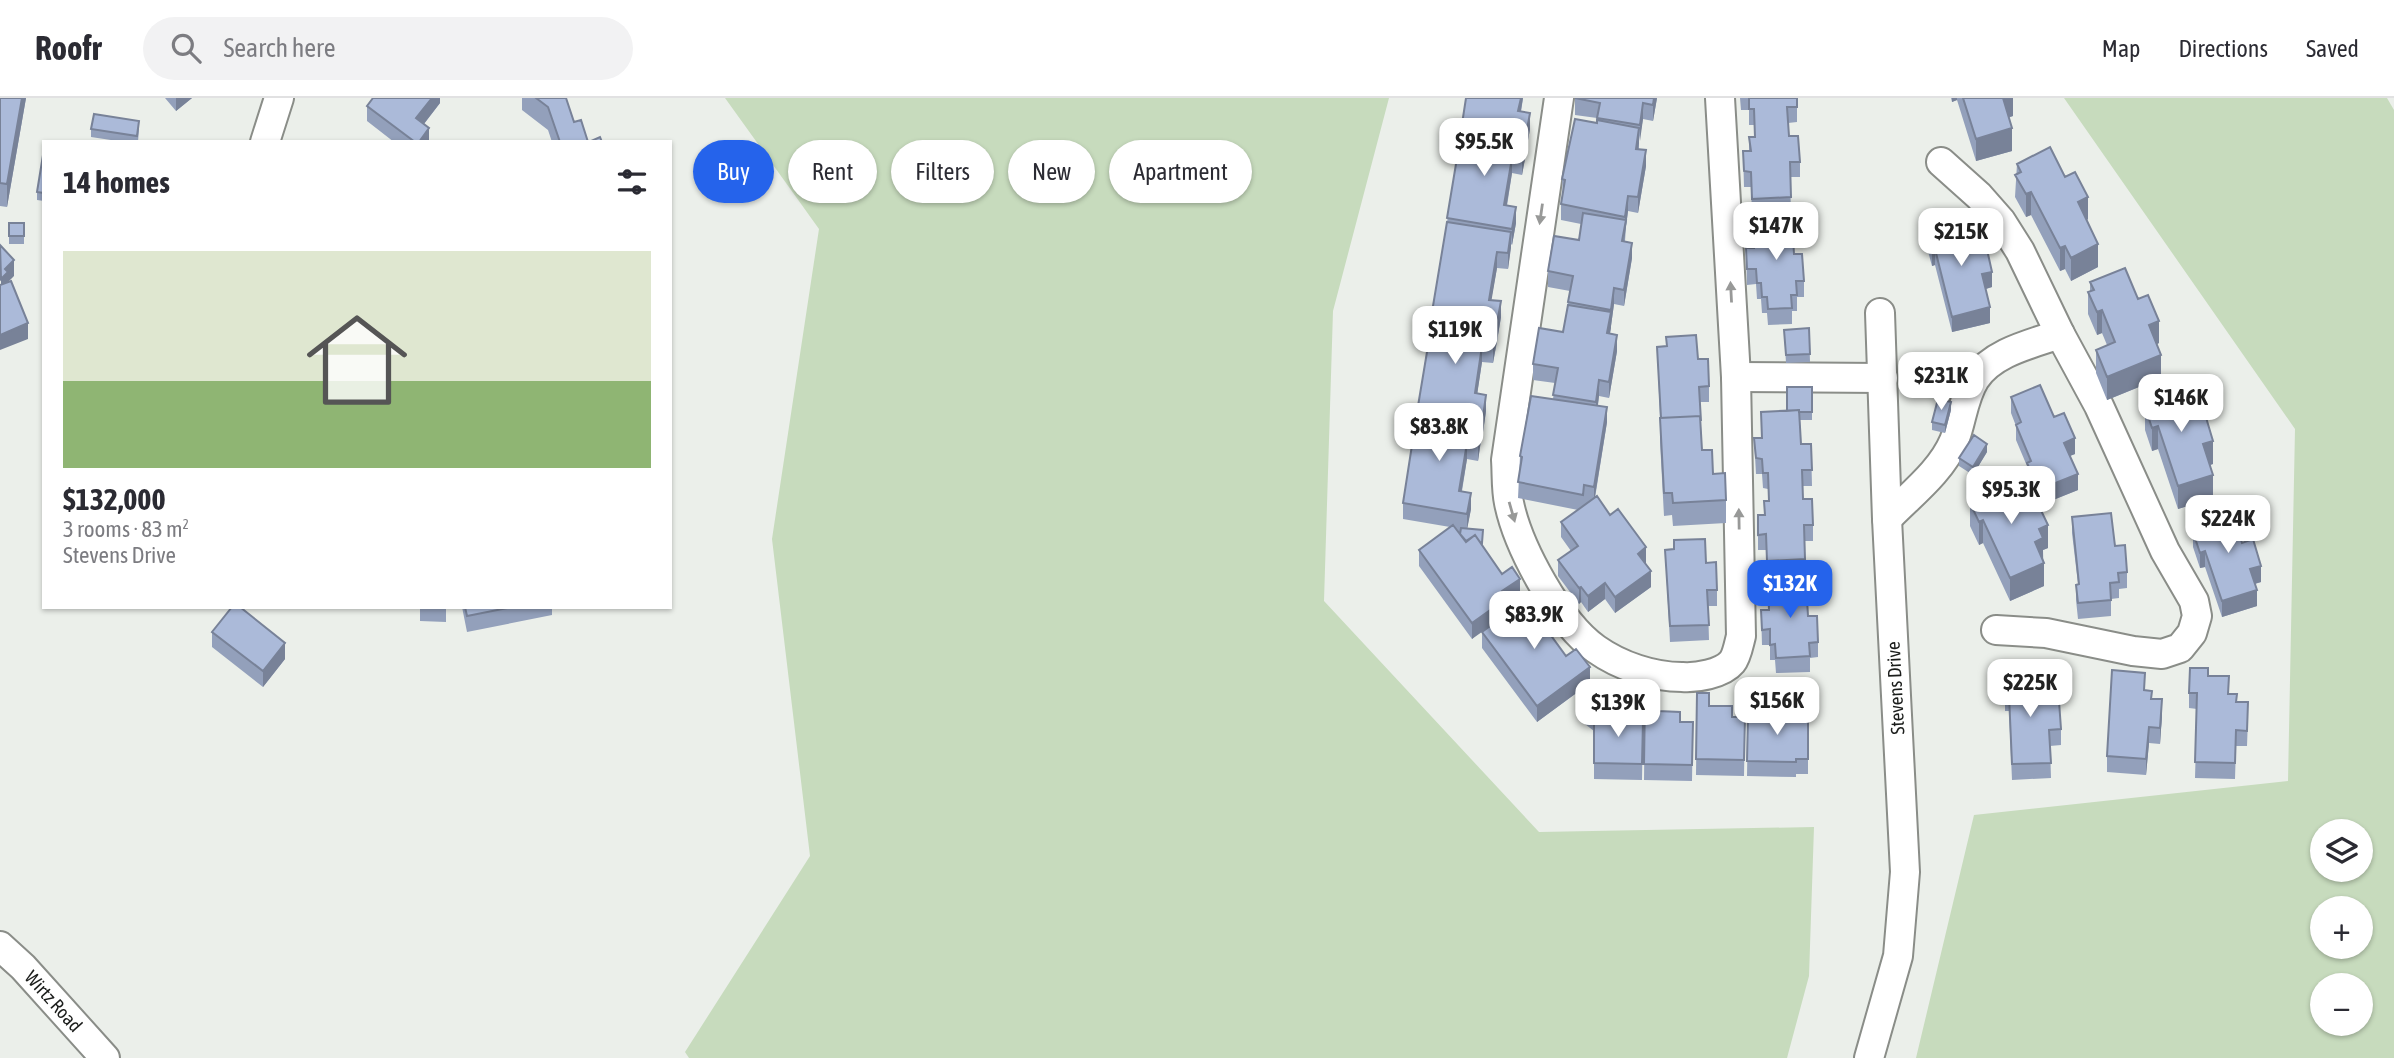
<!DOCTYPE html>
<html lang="en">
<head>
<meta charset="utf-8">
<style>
  :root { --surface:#fff; --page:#f2f2f3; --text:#2b2b33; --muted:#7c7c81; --line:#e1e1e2; --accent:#2563eb }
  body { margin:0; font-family:"Asap Condensed",sans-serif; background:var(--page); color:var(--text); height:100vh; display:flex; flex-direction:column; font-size:26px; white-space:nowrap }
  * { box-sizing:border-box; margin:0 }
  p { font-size:23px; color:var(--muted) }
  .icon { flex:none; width:38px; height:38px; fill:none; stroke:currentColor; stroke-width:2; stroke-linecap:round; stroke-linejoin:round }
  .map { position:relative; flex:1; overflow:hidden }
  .sheet { position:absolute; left:42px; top:42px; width:630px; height:469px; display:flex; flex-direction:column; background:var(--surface); border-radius:0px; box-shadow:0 2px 5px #0004 }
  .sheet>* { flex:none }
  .banner { position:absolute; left:693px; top:42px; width:665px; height:63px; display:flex; gap:14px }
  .tools { position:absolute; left:2310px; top:721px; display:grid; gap:14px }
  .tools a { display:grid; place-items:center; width:63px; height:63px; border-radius:50%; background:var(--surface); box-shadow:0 2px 5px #0004; font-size:35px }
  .price { position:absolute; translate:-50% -60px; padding:0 16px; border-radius:14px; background:#fff; color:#222; font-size:23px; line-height:46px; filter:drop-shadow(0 2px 4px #0008) }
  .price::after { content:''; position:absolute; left:50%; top:42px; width:21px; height:16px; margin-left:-10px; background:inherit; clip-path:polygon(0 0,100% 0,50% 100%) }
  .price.active { background:var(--accent); color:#fff }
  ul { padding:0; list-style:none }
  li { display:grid; align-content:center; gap:14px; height:371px; padding:0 21px }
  li span { display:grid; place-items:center; height:217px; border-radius:0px; color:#555 }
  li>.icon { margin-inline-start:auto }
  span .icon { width:126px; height:126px; fill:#fffc; stroke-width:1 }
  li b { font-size:30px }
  h2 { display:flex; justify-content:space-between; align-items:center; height:84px; padding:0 21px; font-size:30px }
  .chip { padding:0 24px; border-radius:32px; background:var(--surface); box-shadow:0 2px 5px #0004; font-size:24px; line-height:63px }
  .chip.active { background:var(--accent); color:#fff }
  header { display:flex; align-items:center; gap:42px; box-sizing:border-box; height:98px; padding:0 35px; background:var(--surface); border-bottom:2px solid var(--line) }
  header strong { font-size:33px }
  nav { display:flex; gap:38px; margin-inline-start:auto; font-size:24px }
  .search { width:490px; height:63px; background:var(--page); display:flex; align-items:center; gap:18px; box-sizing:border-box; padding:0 24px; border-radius:38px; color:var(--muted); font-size:26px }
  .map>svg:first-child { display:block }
  .green { fill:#c7dbbd; fill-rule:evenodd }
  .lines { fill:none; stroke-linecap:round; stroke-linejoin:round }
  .minor-casing { stroke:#8a8d88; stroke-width:32 }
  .minor { stroke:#fff; stroke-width:28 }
  .wall { fill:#93a0bb }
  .shaded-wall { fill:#788298 }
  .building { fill:#abbad9; stroke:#788298; stroke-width:2 }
  .oneway { fill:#989998 }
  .labels { text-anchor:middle; stroke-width:5; stroke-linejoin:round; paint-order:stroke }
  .street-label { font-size:19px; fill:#1b1d1b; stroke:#fff }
</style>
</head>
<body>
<header>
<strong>Roofr</strong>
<div class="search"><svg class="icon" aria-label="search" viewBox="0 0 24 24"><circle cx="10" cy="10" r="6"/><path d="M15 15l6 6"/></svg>Search here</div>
<nav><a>Map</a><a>Directions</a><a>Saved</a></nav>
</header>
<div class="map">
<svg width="2394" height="960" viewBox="0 0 2394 960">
  <rect width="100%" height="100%" fill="#ebefea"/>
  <path class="green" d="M725,0H1389L1333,213L1324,503L1539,734L1814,729L1809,878L1787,960H689L685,954L810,758L772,441L819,131Z
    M2064,0H2387L2394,12V960H1916L1974,717L2288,683L2295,331ZM2322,733H2361V772H2322ZM2322,810H2361V849H2322ZM2322,887H2361V926H2322Z"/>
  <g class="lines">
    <defs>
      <g id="minor">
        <path d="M1559,0L1506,362C1507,376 1506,391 1509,405C1518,449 1559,525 1596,551C1620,568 1653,579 1682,579C1696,580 1722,576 1732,564C1737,558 1739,545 1741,538L1736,279L1720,0"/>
        <path d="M265,44L279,0"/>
        <path d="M1941,64L1979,98L2001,123L2020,153L2060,236L2099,308L2165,453L2194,503L2197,518L2192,535L2180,550L2162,556L2133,553L2046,535L1996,532"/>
        <path d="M1736,279L1883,280"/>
        <path d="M1887,421C1910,397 1941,374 1954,343C1962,323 1963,300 1975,281C1993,254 2031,246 2060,236"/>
        <path id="s1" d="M0,848L23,869L105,960"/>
        <path d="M1869,960L1898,858L1905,774L1887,421L1880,215"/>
      </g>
    </defs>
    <use href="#minor" class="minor-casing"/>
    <use href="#minor" class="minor"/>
  </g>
  <path class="wall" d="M0,0H26L7,109L0,108Z
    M165,0H192L176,13Z
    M440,0V5L424,26L429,44H394L367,23V8Z
    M522,0H566L574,24L588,44H552L548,32L522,12Z
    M1523,0L1521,14L1530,31L1522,77L1512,75L1507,108L1516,125L1512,147L1511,146L1508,171L1497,170L1491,202L1501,219L1497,244L1493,265L1482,264L1477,296L1486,313L1483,334H1481V342L1478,363L1467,361L1462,393L1471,411L1467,430L1483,440L1482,448L1502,476L1520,497L1507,506L1472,541L1419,468V452L1450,429L1403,421V405L1418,315V308L1447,124L1462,26Z
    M1575,0H1657L1653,23L1643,21L1639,43V51L1646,68L1638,115L1628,113L1626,129L1625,143L1632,160L1624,208L1614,206L1611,228L1610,235L1617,253L1609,300L1599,298L1598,307L1607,324L1595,400L1646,465V466L1651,489L1615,515L1605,501L1588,514L1581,504L1579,506L1558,478V462L1571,453L1561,439V424L1578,412L1518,400L1520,358L1553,301L1555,285L1533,282V266L1563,234L1570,193L1548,189V173L1579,142L1581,126L1561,122V106L1563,97L1562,81L1597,22V20L1575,17Z
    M1740,0H1797V24L1788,25L1789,38L1800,64V79H1790L1791,115L1752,116L1751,89H1744L1743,53H1749V39H1755L1754,27H1749V12H1741Z
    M1951,0H2013V18L2008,20L2012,53L1976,63L1957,2L1952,4Z
    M91,31H139L138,44H124L91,39Z
    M44,58V103L37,102V94Z
    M2017,66L2088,121L2087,122L2098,169L2071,183L2065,171L2060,173L2031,117L2026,119L2015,99Z
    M1753,124L1794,156L1804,183V199H1797V213H1792V226L1768,227L1767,215H1762L1761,201H1757L1756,186L1747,187L1746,150H1753Z
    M9,125H24V146H9Z
    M1926,130L1965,144L1975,150L1992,189L1986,191L1990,225L1952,234L1935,167L1932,168L1926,146Z
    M2090,184L2138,201L2159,245L2157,246L2161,280L2107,302L2096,275V252L2107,247L2102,235L2097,237L2088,216V194L2090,193Z
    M1809,230L1810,264L1786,265L1784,232Z
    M1666,239L1698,261L1709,288V304H1700L1702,352L1726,402V425L1673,428L1672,417L1664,418L1660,343V320L1657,249L1666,248Z
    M1812,289V322H1800L1801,346H1811L1812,388H1802L1803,401L1813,427V443H1804L1805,477L1767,479L1766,452H1758V417H1764L1769,403L1768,391L1763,390L1762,376H1756L1754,340H1761L1787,313Z
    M2011,299L2054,319L2075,356L2070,358L2078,392L2043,406L2040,399L2036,401L2027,381V368L2016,342V328L2011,315Z
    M2148,299L2195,320L2213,366L2210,367L2213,400L2178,411L2158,351L2152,353L2145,332V309L2148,308Z
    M1951,312L1945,335L1932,332V324Z
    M1987,354L1973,377L1959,368V360Z
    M1970,395L2015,401L2048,450L2043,452L2044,488L2010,503L1983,445L1979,447L1970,428Z
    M2072,419L2115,448L2127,474V490L2119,491V500L2111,501V518L2078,521L2076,502V487L2078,486L2072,435Z
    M2196,424L2242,445L2261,484L2255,486L2257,508L2222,519L2205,469L2200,470L2193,449V434L2196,433Z
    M1665,452L1706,465L1717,492V508H1708L1709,542L1670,544Z
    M1768,486L1808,518L1818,544V559L1810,560V574L1776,575L1775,562H1770V547H1762L1761,512H1768Z
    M420,509H446V524L420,523Z
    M462,509H552V517L467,534Z
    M1549,529L1546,531L1566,558L1590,585L1537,624L1482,550V534Z
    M212,534L285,561L263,589L212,549Z
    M2005,576L2040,596L2048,604L2061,631V647L2050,648L2051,680L2012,682L2009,613H2005Z
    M2208,578L2237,604L2248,620L2247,648H2236L2235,681L2195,680L2197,611L2189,610V595Z
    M2145,592L2162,617L2160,646L2149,645L2146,677L2107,674V658Z
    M1697,595L1709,608L1732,619H1745L1744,678L1696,677Z
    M1645,601L1658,613L1680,624H1693L1692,683L1644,682Z
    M1612,612L1629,622L1643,623L1642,682L1594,681V633L1581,623V615Z
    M1748,619L1783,620L1796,623H1808V676H1796V679L1747,678Z"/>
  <path class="shaded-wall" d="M22,0H26L7,109V86Z
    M176,0H192L176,13Z
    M432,0H440V5L416,36V20Z
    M1521,0H1523L1518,29V13Z
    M1654,0H1657L1653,23V7Z
    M1952,0H1957V2L1952,4Z
    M2002,0H2013V18L2002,21Z
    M1643,5V21L1640,43V27Z
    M1530,15V31L1526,53V37Z
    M429,30V44H419Z
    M1639,30V45L1636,66V51Z
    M2012,30V53L1976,63V41Z
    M1526,40V56L1522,77V62Z
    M1646,52V68L1638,115V99Z
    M1512,60V75L1504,123V107Z
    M2031,94V117L2026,119V96Z
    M1628,98V113L1622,159L1625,119Z
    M2088,99V121L2078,127V104Z
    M1516,109V125L1512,147V131Z
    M1511,134V150L1508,171V155Z
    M1632,145V160L1624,208V192Z
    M2098,146V169L2071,183V160Z
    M2065,148V171L2060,173V150Z
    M1935,151V167L1932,168V152Z
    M1497,154V170L1489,217V202Z
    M14,162V178L8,184L1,197V181L5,171Z
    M1992,174V189L1982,192V176Z
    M1614,190V206L1611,228V212Z
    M1501,203V219L1493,265V249Z
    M1990,209V225L1952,234V219Z
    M2102,212V235L2097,237V214Z
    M1611,214V230L1607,251V235Z
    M2159,223V245L2149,250V227Z
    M28,225V241L0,252V237Z
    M1617,237V253L1609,300V284Z
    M1482,248V264L1475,311V295Z
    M2161,257V280L2107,302V279Z
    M1599,282V298L1596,320V304Z
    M1486,297V313L1483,334V319Z
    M1951,304V312L1945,335V327Z
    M1607,309V324L1594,404V389Z
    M1481,326V342L1478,363V347Z
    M2158,328V351L2152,353V330Z
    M2075,340V356L2064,360V345Z
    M2213,343V366L2203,369V346Z
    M1467,345V361L1459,408V393Z
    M1987,346V354L1973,377V369Z
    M2078,376V392L2043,406V390Z
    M2213,377V400L2178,411V388Z
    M2040,383V399L2036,401V385Z
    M1471,395V411L1467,432V416Z
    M1983,422V445L1979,447V424Z
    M2048,427V450L2043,452V463L2035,444L2039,431Z
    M1646,449V465L1638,471V456Z
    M2205,453V469L2200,470V455Z
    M2044,465V488L2010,503V480Z
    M2261,468V484L2250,487V471Z
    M1651,473V489L1615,515V499Z
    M1520,481V497L1507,506V516L1472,541V525L1502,493Z
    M1605,485V501L1588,514V498Z
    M1581,489V504L1579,506V490Z
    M2257,492V508L2222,519V503Z
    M1549,514V529L1539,537V521Z
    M285,545V561L263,589V573Z
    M1590,569V585L1537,624V608Z
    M2162,601V617L2160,646V630Z
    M2149,629V645L2146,677V661Z"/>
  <path class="building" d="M0,0H22L7,86L0,85Z
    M373,0H432L416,20L429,30L419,44H415L367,8Z
    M536,0H566L574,24L581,22L588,44H560L548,9Z
    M1466,0H1521L1518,13L1530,15L1526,37L1462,26Z
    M1575,0H1654L1653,7L1643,5L1640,27L1597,20L1600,5Z
    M1749,0H1797V9H1787L1789,38H1798L1800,64H1790L1791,99L1752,101L1751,74L1744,73L1743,53H1751L1749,39H1755L1754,11H1749Z
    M1963,0H2003L2012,30L1976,41Z
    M94,16L139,23L137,38L91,31Z
    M1575,21L1597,25V22L1639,30L1636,51L1646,52L1638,99L1628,98L1625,119L1561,106L1565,82L1562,81Z
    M1462,30L1526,40L1522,62L1512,60L1504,107L1516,109L1512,131L1447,120Z
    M600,39L602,44H589Z
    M2050,49L2065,79L2075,74L2088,99L2078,104L2098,146L2071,160L2065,148L2060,150L2031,94L2026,96L2015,77L2021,74L2017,66Z
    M43,57L44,58V95L37,94Z
    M1583,115L1626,122L1622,143L1632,145L1624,192L1614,190L1611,212L1568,204L1573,178L1548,173L1554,138L1579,142Z
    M1792,122L1794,156H1802L1804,183H1796L1797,197H1791L1792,210L1768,211L1767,199H1762L1761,185H1757L1756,171H1747L1746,150H1754L1753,124Z
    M1960,123L1965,144L1973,142L1975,150L1986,147L1992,174L1982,176L1990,209L1952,219L1935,151L1932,152L1926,130Z
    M1447,124L1511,134L1508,155L1497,154L1489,202L1501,203L1497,225L1432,214Z
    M9,125H24V138H9Z
    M0,147L14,162L5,171L8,174L1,181Z
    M2125,170L2138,201L2148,197L2159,223L2149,227L2161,257L2107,279L2096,252L2115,244L2102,212L2097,214L2088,194L2094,192L2090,184Z
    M11,183L28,225L0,237V187Z
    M1568,207L1611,214L1607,235L1617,237L1613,261L1609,284L1599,282L1596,304L1553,297L1558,270L1533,266L1539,230L1563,234Z
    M1433,218L1497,228L1493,249L1482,248L1475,295L1486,297L1483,319L1418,308Z
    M1809,230L1810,256L1786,257L1784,232Z
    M1696,237L1698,261H1708L1709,288L1699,289L1701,323L1700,318L1661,320L1657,249L1667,248L1666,239Z
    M2040,287L2054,319L2064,315L2075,340L2064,345L2078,376L2043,390L2040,383L2036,385L2027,365L2031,363L2016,327L2021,324L2011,299Z
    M2184,287L2195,320L2205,316L2213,343L2203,346L2213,377L2178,388L2158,328L2152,330L2145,309L2151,307L2148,299Z
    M1787,289H1812V314H1799V312L1787,313Z
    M1531,298L1607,309L1594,389L1584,387L1583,397L1518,384L1522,359L1520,358Z
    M1938,301L1951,304L1945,327L1932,324Z
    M1799,312L1801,346H1811L1812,372H1802L1803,401H1812L1813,427H1804L1805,461L1767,463L1766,436L1758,437V417H1765L1764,403H1769L1768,375H1763L1762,361L1756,360L1754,340H1762L1761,314Z
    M1417,315L1481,326L1478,347L1467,345L1459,393L1471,395L1467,416L1403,405Z
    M1700,318L1702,352H1712L1713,376L1725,375L1726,402L1673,405L1672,395H1664L1660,320Z
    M1974,337L1987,346L1973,369L1959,360Z
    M2005,379L2015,401L2021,399L2025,407L2036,402L2048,427L2039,431L2043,440L2035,444L2044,465L2010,480L1983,422L1979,424L1970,405L1974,403L1970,395Z
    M1597,398L1610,417L1618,411L1646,449L1638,456L1651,473L1615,499L1605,485L1588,498L1581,489L1579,490L1558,462L1578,448L1561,424Z
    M2232,413L2242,445L2253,441L2261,468L2250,471L2257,492L2222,503L2205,453L2200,455L2193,434L2199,432L2196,424Z
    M2111,415L2115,448L2125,447L2127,474L2118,475L2119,484L2110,485L2111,502L2078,505L2076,487L2079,486L2072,419Z
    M1453,427L1466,444L1475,437L1502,476L1512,469L1520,481L1502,493L1507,500L1472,525L1419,452Z
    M1461,430L1483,432L1482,445L1480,444L1475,437L1466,443L1460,436Z
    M1705,441L1706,465L1716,464L1717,492H1707L1709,527L1670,528L1665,452L1674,451V442Z
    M1806,484L1808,518H1817L1818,544L1809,545L1810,558L1776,560L1775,546L1770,547V531L1762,532L1761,512H1769L1768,486Z
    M1535,495L1549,514L1539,521L1566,558L1576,551L1590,569L1537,608L1482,534Z
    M232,509H240L285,545L263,573L212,534Z
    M465,509H513L467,518Z
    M2190,570H2208V578H2229L2228,596H2237L2236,604H2248L2247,633L2236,632L2235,665L2195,664L2197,595H2189Z
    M2112,572L2145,575L2144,592L2152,593L2151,601H2162L2160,630L2149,629L2146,661L2107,658Z
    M2039,574L2040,596H2047L2048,604L2059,603L2061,631L2049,632L2051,665L2012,666L2009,597H2005V576Z
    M1697,595H1709V608H1732V619H1745L1744,662L1696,661Z
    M1595,598L1612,612H1607L1606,619L1604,622H1594V625L1581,615Z
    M1645,601H1658V613L1680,614V624H1693L1692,667L1644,666Z
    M1760,609L1783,610V620H1796V623H1808V661H1796V664L1747,663L1748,619H1760Z
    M1607,612H1629V622L1643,623L1642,666L1594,665V622H1606Z"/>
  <defs><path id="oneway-solid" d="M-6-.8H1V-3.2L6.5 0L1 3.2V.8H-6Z" transform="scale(1.75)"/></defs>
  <g class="oneway">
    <use href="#oneway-solid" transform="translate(1541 116) rotate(98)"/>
    <use href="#oneway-solid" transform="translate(1731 194) rotate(-93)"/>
    <use href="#oneway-solid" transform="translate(1512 414) rotate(74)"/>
    <use href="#oneway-solid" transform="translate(1739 421) rotate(-91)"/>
  </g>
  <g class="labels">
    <g class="street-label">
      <text transform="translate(1895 590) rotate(-93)" y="7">Stevens Drive</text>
      <text dy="7" stroke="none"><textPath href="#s1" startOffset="77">Wirtz Road</textPath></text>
    </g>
  </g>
</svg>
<div class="tools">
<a><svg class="icon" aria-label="layers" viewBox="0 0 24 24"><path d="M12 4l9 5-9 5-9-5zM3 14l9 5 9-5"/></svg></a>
<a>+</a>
<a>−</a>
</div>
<b class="price" style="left:1484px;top:80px">$95.5K</b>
<b class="price" style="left:1776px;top:164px">$147K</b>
<b class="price" style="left:1961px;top:170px">$215K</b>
<b class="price" style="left:1455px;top:268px">$119K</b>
<b class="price" style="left:1941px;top:314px">$231K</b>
<b class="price" style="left:2181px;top:336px">$146K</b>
<b class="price" style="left:1439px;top:365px">$83.8K</b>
<b class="price" style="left:2011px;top:428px">$95.3K</b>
<b class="price" style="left:2228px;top:457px">$224K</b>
<b class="price active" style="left:1790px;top:522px">$132K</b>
<b class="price" style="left:1534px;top:553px">$83.9K</b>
<b class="price" style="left:2030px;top:621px">$225K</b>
<b class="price" style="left:1777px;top:639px">$156K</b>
<b class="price" style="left:1618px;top:641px">$139K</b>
<div class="banner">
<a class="chip active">Buy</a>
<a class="chip">Rent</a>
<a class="chip">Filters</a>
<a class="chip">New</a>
<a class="chip">Apartment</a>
</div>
<section class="sheet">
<h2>14 homes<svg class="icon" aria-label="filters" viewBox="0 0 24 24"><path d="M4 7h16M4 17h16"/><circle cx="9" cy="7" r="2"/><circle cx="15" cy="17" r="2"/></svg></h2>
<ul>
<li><span style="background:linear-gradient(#dfe7d0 60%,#8fb573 0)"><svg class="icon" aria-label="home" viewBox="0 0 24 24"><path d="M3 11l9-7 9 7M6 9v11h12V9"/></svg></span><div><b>$132,000</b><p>3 rooms · 83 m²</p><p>Stevens Drive</p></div></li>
</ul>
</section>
</div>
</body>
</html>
